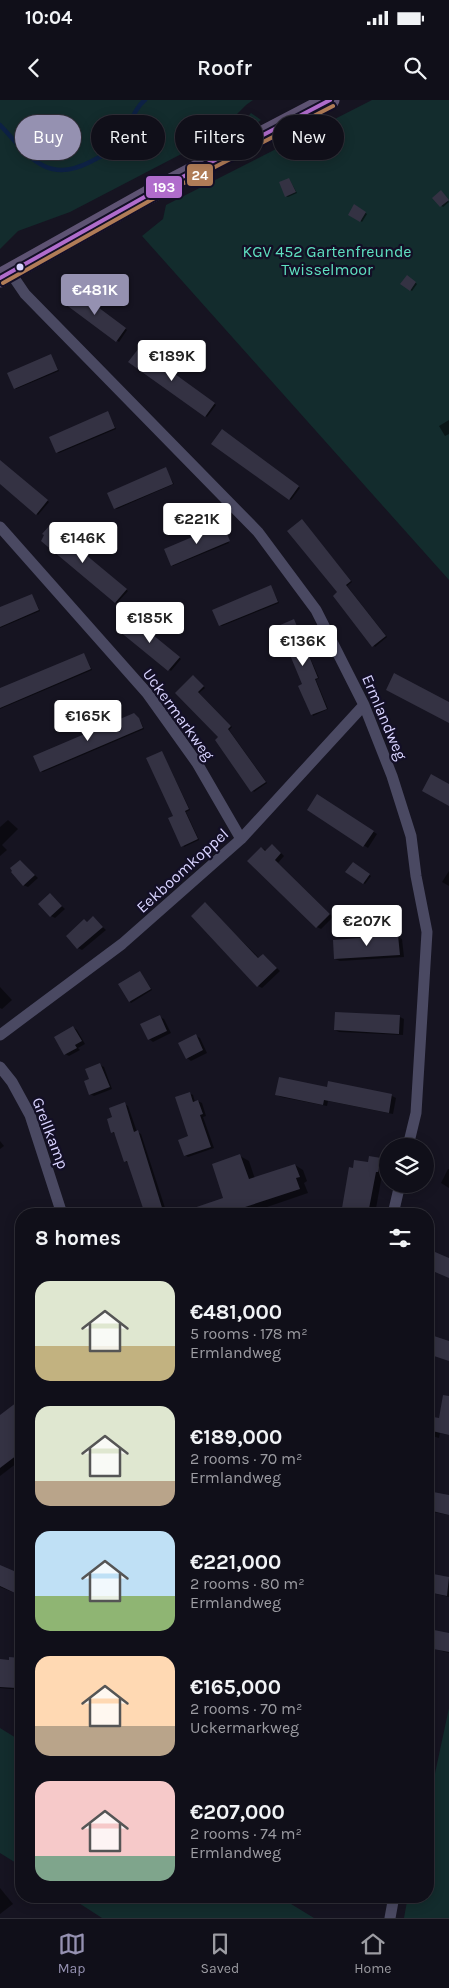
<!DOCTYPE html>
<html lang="en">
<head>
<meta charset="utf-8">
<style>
  :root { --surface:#100f19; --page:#1e1d26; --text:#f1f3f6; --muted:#9c9ca2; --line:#302f38; --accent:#9591b1 }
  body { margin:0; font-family:Karla,sans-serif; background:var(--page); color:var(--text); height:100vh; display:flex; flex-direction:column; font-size:19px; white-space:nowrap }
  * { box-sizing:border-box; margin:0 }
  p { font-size:16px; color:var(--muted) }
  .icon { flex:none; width:28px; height:28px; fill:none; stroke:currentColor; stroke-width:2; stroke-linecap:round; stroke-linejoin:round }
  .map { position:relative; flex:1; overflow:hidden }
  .panel { position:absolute; left:15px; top:1108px; width:419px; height:695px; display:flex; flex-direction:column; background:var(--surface); border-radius:20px; box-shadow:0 2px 12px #0003,0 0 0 1px var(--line) }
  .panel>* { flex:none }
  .hud { position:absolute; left:15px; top:15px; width:420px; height:45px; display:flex; gap:10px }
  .fabs { position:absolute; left:379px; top:1038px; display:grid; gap:10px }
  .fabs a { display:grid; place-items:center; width:55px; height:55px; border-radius:50%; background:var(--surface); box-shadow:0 2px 12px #0003,0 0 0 1px var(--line); font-size:25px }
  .price { position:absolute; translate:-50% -42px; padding:0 11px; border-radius:5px; background:#fff; color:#222; font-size:16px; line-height:32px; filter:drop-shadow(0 1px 2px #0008) }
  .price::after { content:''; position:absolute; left:50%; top:30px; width:15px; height:11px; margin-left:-8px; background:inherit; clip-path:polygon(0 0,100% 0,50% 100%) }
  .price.on { background:var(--accent); color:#fff }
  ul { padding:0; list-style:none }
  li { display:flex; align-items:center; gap:15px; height:125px; padding:0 20px }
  li span { display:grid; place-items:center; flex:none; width:140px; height:100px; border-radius:15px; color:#555 }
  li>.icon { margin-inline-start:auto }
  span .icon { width:60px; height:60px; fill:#fffc; stroke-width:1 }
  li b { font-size:21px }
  h2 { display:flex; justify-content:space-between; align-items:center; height:60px; padding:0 20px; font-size:21px }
  .pill { padding:0 18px; border-radius:22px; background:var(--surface); box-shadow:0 2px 12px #0003,0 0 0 1px var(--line); font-size:18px; line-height:45px }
  .pill.on { background:var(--accent); color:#fff }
  .status { display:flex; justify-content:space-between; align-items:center; height:35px; padding:0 25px; background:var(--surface); direction:ltr }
  .status svg { height:14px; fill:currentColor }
  header { display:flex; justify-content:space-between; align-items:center; height:65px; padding:0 20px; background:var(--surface); font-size:22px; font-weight:600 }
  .tab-bar { display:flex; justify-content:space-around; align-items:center; height:70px; border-top:1px solid var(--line); background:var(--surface); font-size:14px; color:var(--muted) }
  .tab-bar a { display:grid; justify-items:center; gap:2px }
  .tab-bar .on { color:var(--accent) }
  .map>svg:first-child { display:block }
  .green { fill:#132c2d }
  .shadow { fill:#0007 }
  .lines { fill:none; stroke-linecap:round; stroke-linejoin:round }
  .stream { stroke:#0d2144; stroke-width:4.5 }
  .building { fill:#343243 }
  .street { stroke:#4a4962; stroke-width:11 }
  .primary { stroke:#5e5373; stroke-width:19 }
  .bus-1-casing { stroke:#130f26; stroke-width:8 }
  .bus-2-casing { stroke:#130f26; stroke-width:8 }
  .bus-1 { stroke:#b06ccc; stroke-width:4 }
  .bus-2 { stroke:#b07c57; stroke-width:4 }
  .bus-dot { fill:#d9d4ff; stroke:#130f26; stroke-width:2 }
  .labels { text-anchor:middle; stroke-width:4.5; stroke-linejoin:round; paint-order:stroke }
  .park-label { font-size:16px; fill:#5fe0c0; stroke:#130f26 }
  .street-label { font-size:16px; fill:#d9d4ff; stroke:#130f26 }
  .line-badge { stroke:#130f26; stroke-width:2 }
  .badge-label { font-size:14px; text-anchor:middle; font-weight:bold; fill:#fff }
</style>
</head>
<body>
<div class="status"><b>10:04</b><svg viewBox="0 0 49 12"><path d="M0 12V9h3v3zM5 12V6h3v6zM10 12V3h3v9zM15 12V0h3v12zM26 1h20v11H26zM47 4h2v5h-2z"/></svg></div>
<header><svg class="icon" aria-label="back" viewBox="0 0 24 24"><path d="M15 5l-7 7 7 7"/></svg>Roofr<svg class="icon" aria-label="search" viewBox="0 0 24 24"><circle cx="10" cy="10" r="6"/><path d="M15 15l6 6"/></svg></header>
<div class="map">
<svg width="449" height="1818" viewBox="0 0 449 1818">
  <rect width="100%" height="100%" fill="#161421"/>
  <path class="green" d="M0,0H253L246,5L214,37L70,112L18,131L0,149Z
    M372,0H449V480L142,136L163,119L166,105Z
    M251,13L261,20L257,23V29L219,49Z
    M449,1608V1818H404L408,1796H428V1706Z
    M0,1628L21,1641V1766L0,1753Z
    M68,1796H278L314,1818H102Z"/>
  <path class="shadow" d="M289,79L297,93L288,97L286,96Z
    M443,93L449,102L443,107L434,98Z
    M354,106L367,114L362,122L350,114Z
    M408,177L417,184L412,191L402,184Z
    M75,192L127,230L119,242L67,204Z
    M139,249L216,305L207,317L130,261Z
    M51,256L59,271L16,289L15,288Z
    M108,313L116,329L59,353L57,352Z
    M449,320V334L445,336L439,326Z
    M222,331L300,388L291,400L213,343Z
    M0,361L49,402L38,415L0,383Z
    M165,369L174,384L117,409L115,408Z
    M303,422L352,482L347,486L387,537L375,547L339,492Z
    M222,426L229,443L173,466L172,465Z
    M52,428L128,491L117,503L116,502Z
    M271,487L279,503L222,526L220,525Z
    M32,495L40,511L0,528V509Z
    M133,519L181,559L171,571L121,530Z
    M294,521L319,578L316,580L328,609L313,616L304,585Z
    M84,554L92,570L0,609V590Z
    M195,578L205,588L199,593L232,627L229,630L267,683L254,692L216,640L220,638L177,593Z
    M135,616L140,620L144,629L43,672L41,671Z
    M162,652L190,710L186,712L199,740L184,747L174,717Z
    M318,696L377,734L368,748L308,710Z
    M8,720L18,729L2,745L7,750L0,756V727Z
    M262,748L267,751L276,748L284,756L278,763L333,817L321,829L317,827Z
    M20,761L38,778L28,787L23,785Z
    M353,764L371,776L365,784L347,772Z
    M449,771V786L442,782Z
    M50,795L65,809L55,818L51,816Z
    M205,804L260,859L263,855L267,858L280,871L262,888L258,886Z
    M93,818L106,830L82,850L78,848L88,823Z
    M398,837L402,839L404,857L340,861L335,859Z
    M140,872L152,890L131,903L130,902Z
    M0,887L12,900L2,909L0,908Z
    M160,917L164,919L171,933L153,942L149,939Z
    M400,917L404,919L403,935L339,932L335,930Z
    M73,927L77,930L85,944L78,948L80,950L69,956L65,954Z
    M196,936L200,938L207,953L191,961L187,958Z
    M100,965L104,967L112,989L94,996L90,994Z
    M329,983L392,996L396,998L393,1014L328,1001L327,1006L281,997L277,995L328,988Z
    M189,993L193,995L195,1002L198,1001L202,1003L206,1016L203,1017L214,1048L188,1057L185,1055L189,1037Z
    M124,1004L128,1006L137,1032L141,1034L167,1114H146L129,1064L125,1061L116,1035L112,1032L114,1018Z
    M0,1041L4,1046L0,1049Z
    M240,1056L249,1061L255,1079L295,1065L303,1070L307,1081L304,1083L308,1093L247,1114H207L225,1098Z
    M380,1060L387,1063L385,1075H382L375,1114H342L354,1069Z
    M448,1069H449V1088L441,1083Z
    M21,1301V1360L0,1376V1317Z
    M428,1317L440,1319L449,1317V1335L440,1333L439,1338L428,1335Z
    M429,1392L449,1396V1415L428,1411V1414Z
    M0,1466L15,1473L17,1469L21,1471L20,1495L0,1487Z
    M428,1474L449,1479V1497L428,1492Z
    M430,1530L449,1534V1553L428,1547Z
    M21,1558V1590L0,1588V1560L10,1561Z
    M0,1788L13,1804L0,1814Z"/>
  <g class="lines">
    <path class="stream" d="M0,25C28,54 45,85 90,62C102,56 113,51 122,40C131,28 132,10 145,0"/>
  </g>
  <path class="building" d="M289,78L296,92L285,97L279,82Z
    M441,90L449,100L440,107L432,98Z
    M354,104L366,112L360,122L348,115Z
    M407,175L416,182L410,191L400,184Z
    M75,190L126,228L116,242L65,204Z
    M139,248L215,303L205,317L128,262Z
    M51,254L58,270L14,289L7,273Z
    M108,311L115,328L56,353L49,337Z
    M222,329L299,386L289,400L211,344Z
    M0,360L48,400L36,415L0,384Z
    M166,367L173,384L114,409L107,393Z
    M302,419L351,481L346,485L386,536L372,547L333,496L337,492L287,431Z
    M223,424L230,441L171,466L164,449Z
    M50,425L127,489L115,503L41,441L44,435L42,434Z
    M271,485L278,502L219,526L212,510Z
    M32,494L39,510L0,527V507Z
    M131,517L180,557L168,571L119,531Z
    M294,519L318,578L315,579L327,609L311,615L298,586L302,584L278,526Z
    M84,553L91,569L0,608V588Z
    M394,573L449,602V623L386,590Z
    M193,575L204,586L198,592L231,626L228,629L266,682L251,692L215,640L218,637L175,593Z
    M134,613L139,618L143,628L40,672L33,656Z
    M162,651L189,709L185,711L198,739L181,747L168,718L173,716L146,658Z
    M431,674L449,684V706L422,691Z
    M317,694L374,731L363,747L307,710Z
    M272,744L281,753L275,760L330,814L316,828L247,761L261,747L265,751Z
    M20,760L35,775L23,786L11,772L12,771L10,768Z
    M353,762L370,774L363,784L345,772Z
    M50,793L62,806L50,817L38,804Z
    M205,802L258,858L263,854L277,868L257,887L191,816Z
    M93,816L103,827L77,849L66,836L84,819L87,822Z
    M398,835L400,855L334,859L333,840Z
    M140,871L151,889L129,902L118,884Z
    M335,912L400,915L399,934L334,930Z
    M160,915L167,931L148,940L140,924Z
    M73,926L82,941L75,945L77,948L64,955L54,937Z
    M196,934L203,950L186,959L178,943Z
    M100,963L110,987L89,995L84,981L89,979L85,969Z
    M279,977L327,987L328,981L392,994L389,1013L324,1000L323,1005L275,995Z
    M190,992L193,1002L198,1000L203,1014L200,1015L211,1047L184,1056L178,1040L188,1036L175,997Z
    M125,1002L134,1032L138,1030L164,1114H145L127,1061L124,1062L114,1032L111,1033L107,1019L112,1017L109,1008Z
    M240,1054L249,1079L295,1064L300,1077L296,1078L300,1089L239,1109V1114H183L182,1112L223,1098L212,1064Z
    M369,1056L381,1058L378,1072H376L368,1114H341L349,1067L353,1068L354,1060L368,1062Z
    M428,1149L449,1158V1178L428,1169Z
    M428,1234L449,1241V1261L428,1254Z
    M443,1295L449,1296V1335L428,1330V1316L439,1318Z
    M21,1299V1352L0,1368V1315Z
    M428,1391L449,1395V1415L428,1410Z
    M0,1465L21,1474V1492L17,1490L15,1493L0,1486Z
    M428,1473L449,1477L447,1496L428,1492Z
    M429,1529L449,1533V1552L428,1548Z
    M9,1557L21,1558V1584H17L16,1588L0,1587V1559L9,1560Z"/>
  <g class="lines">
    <path class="street" d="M10,172L25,194L258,432L316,510L364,605L392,676L411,736L416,776L427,832L416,1013L408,1046
      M0,427L147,593L197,663L241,739
      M0,935L122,844L241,739L364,605
      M0,967L12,982L30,1015L62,1114
      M393,1114L400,1084
      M390,1818L394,1796"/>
    <path class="primary" d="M0,178L148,95L330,0"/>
    <defs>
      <path id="bus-1" d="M0,178L148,95L330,0"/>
      <path id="bus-2" d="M3,183L151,100L333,6"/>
    </defs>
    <use href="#bus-1" class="bus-1-casing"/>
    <use href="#bus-2" class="bus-2-casing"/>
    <use href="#bus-1" class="bus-1"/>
    <use href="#bus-2" class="bus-2"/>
  </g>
  <circle class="bus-dot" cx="20" cy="167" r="4.5"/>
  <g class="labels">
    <g class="park-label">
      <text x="327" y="157">KGV 452 Gartenfreunde<tspan x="327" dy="18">Twisselmoor</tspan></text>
    </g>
    <g class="street-label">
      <text transform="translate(179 614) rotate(54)" y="6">Uckermarkweg</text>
      <text transform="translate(385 617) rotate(67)" y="6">Ermlandweg</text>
      <text transform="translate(182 770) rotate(-42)" y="6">Eekboomkoppel</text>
      <text transform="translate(51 1033) rotate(69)" y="6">Grellkamp</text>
    </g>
  </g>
  <g class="line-badge">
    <rect x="186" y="63" width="28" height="24" rx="5" fill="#b07c57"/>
    <rect x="145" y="75" width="38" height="24" rx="5" fill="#b06ccc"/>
  </g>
  <g class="badge-label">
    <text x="200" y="80">24</text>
    <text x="164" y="92">193</text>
  </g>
</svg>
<div class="fabs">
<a><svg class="icon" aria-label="layers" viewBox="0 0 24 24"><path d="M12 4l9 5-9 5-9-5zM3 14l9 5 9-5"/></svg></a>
</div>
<b class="price on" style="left:95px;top:216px">€481K</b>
<b class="price" style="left:172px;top:282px">€189K</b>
<b class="price" style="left:197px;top:445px">€221K</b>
<b class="price" style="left:83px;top:464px">€146K</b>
<b class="price" style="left:150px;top:544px">€185K</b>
<b class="price" style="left:303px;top:567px">€136K</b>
<b class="price" style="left:88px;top:642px">€165K</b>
<b class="price" style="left:367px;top:847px">€207K</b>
<div class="hud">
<a class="pill on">Buy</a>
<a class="pill">Rent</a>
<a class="pill">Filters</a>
<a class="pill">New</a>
</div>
<section class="panel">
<h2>8 homes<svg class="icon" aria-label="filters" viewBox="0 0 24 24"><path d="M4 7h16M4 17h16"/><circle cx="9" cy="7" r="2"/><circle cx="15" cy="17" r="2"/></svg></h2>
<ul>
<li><span style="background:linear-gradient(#dfe7d0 65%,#c2b280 0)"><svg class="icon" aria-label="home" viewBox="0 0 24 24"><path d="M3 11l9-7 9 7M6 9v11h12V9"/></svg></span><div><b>€481,000</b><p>5 rooms · 178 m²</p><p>Ermlandweg</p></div></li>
<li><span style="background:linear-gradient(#dfe7d0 75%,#b9a48a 0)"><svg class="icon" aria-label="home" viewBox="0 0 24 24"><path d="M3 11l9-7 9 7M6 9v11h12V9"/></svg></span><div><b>€189,000</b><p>2 rooms · 70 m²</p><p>Ermlandweg</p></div></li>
<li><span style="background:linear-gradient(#bfe0f5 65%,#8fb573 0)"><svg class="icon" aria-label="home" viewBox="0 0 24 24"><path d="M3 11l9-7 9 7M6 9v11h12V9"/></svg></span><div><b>€221,000</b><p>2 rooms · 80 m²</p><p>Ermlandweg</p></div></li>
<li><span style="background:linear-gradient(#ffd9b3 70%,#b9a48a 0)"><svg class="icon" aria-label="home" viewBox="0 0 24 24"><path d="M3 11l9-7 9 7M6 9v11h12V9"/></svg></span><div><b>€165,000</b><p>2 rooms · 70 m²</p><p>Uckermarkweg</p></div></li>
<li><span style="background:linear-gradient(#f6c9c9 75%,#7fa58c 0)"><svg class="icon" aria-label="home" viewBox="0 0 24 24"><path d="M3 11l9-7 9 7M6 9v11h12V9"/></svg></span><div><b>€207,000</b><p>2 rooms · 74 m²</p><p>Ermlandweg</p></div></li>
</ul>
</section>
</div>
<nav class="tab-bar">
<a class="on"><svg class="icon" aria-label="map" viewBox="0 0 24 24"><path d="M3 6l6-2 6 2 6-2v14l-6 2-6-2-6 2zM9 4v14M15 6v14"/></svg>Map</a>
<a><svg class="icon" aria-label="saved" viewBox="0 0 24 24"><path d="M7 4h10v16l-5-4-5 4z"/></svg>Saved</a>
<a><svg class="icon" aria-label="home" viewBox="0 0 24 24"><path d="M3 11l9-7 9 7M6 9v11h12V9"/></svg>Home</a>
</nav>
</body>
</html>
